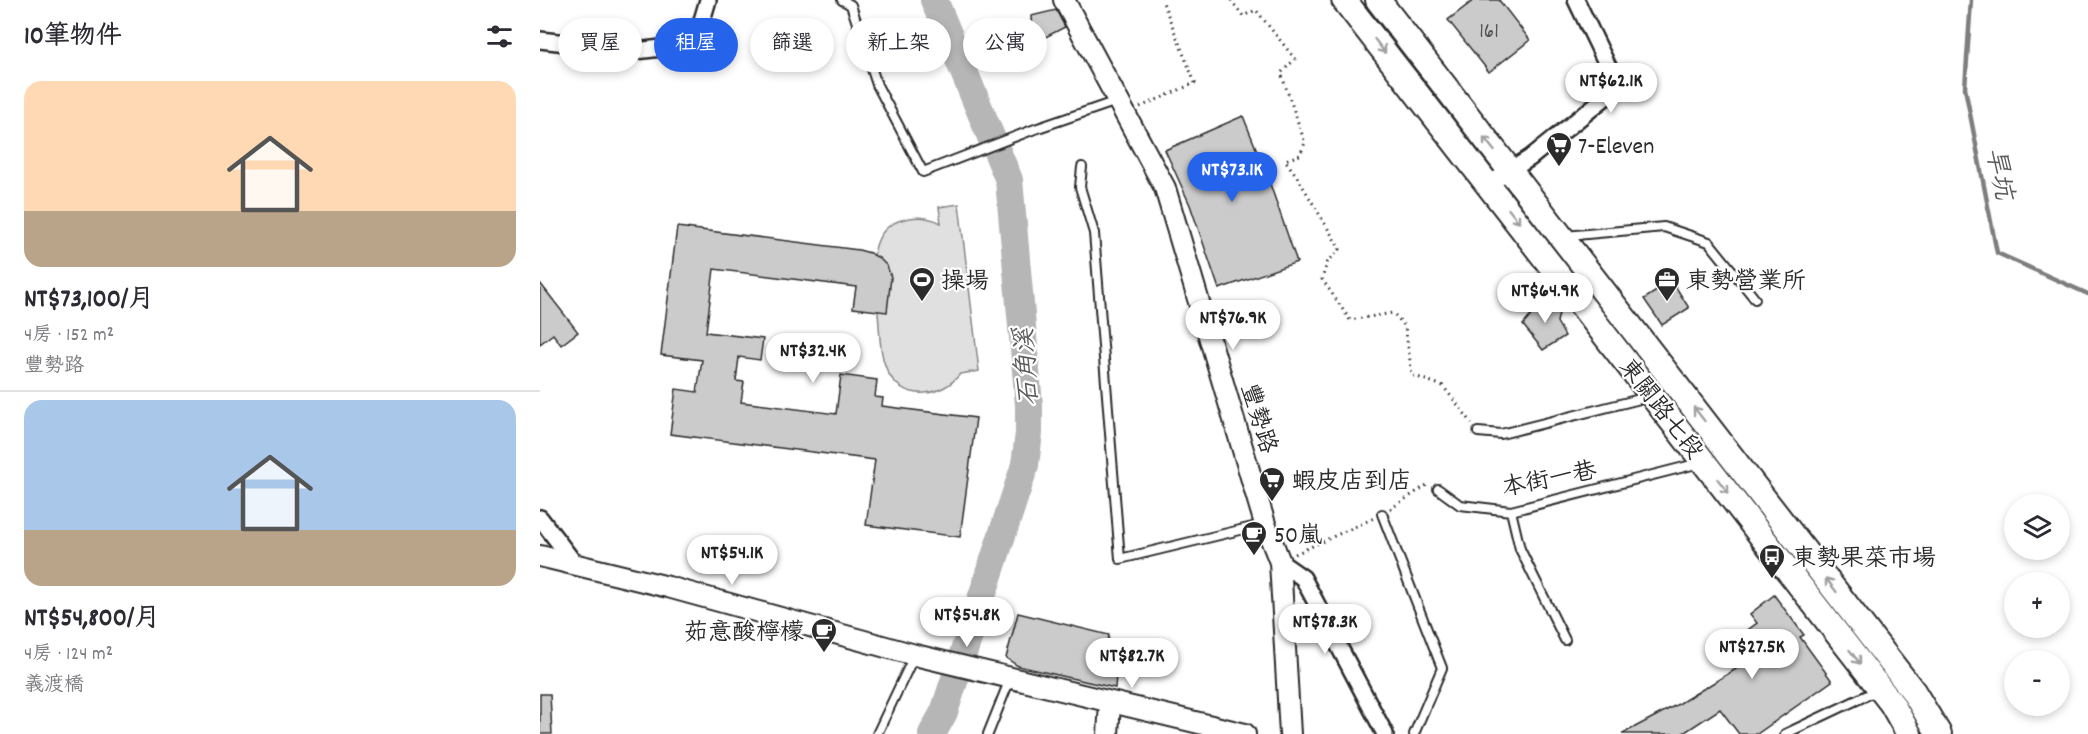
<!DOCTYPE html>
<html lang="zh-TW">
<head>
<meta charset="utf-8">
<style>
  :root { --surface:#fff; --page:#f2f2f3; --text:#2b2b33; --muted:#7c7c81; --line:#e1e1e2; --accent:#2563eb }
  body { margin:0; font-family:Dekko,"LXGW WenKai TC",sans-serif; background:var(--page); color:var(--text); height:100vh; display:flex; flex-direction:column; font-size:22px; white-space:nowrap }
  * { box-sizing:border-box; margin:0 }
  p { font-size:20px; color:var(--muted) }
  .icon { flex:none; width:33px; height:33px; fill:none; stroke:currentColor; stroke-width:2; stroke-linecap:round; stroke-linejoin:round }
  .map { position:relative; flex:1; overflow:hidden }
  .side { display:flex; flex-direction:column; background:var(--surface); width:540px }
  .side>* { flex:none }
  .banner { position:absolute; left:18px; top:18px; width:570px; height:54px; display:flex; gap:12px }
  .buttons { position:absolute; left:1464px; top:494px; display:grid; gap:12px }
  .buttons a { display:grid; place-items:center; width:66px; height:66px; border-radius:50%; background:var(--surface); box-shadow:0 3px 9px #0003; font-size:30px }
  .price { position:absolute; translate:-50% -51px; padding:0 14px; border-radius:21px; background:#fff; color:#222; font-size:20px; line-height:39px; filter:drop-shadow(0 2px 3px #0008) }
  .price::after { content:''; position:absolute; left:50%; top:36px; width:18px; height:14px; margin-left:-9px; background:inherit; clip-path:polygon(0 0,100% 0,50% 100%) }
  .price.on { background:var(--accent); color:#fff }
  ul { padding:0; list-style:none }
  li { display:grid; align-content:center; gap:12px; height:318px; padding:0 24px }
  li+li { border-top:2px solid var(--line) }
  li span { display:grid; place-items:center; height:186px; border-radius:18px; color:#555 }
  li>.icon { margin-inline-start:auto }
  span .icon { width:108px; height:108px; fill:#fffc; stroke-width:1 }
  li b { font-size:26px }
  h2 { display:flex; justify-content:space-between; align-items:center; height:72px; padding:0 24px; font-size:26px }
  .chip { padding:0 21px; border-radius:27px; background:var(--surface); box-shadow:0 3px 9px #0003; font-size:21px; line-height:54px }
  .chip.on { background:var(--accent); color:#fff }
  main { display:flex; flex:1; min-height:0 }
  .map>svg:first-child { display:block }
  .green { fill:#e0e0e0; stroke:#868686; stroke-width:1.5 }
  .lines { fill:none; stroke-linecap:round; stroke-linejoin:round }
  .stream { stroke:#7e7e7e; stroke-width:4.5 }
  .river { stroke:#b6b6b6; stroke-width:28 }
  .building { fill:#cbcbcb; stroke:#2b2b2b; stroke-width:1.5 }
  .service-casing { stroke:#2b2b2b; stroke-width:12 }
  .minor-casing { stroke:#2b2b2b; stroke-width:20 }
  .tertiary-casing { stroke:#2b2b2b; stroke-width:24 }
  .primary-casing { stroke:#2b2b2b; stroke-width:28 }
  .path { stroke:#2b2b2b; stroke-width:3; stroke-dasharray:1.5 4.5; stroke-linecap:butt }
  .service { stroke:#fff; stroke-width:8 }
  .minor { stroke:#fff; stroke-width:15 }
  .tertiary { stroke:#fff; stroke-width:20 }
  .primary { stroke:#fff; stroke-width:24 }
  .oneway { stroke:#a0a0a0 }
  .labels { text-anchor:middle; stroke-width:4.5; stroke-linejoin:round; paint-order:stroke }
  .number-label { font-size:21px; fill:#535353 }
  .poi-label { font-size:24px; fill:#2b2b2b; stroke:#fff; text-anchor:start }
  .street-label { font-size:24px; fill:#2b2b2b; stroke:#fff }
  .water-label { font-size:26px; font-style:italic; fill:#5c5c5c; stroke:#fff }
</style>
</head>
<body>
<main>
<section class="side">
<h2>10筆物件<svg class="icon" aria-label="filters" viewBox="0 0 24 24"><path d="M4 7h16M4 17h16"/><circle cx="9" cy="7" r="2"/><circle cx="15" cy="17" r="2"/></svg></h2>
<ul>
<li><span style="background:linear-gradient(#ffd9b3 70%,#b9a48a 0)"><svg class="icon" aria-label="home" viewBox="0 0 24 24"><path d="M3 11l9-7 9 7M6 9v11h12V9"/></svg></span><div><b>NT$73,100/月</b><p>4房 · 152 m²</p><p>豐勢路</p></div></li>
<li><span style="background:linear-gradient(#a9c7e8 70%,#b9a48a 0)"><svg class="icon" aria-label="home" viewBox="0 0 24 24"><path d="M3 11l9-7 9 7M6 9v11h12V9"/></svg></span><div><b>NT$54,800/月</b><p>4房 · 124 m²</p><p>義渡橋</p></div></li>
</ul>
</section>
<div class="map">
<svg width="1548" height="734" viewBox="0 0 1548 734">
  <rect width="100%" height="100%" fill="#fff"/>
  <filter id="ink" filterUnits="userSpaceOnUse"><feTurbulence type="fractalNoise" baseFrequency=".0167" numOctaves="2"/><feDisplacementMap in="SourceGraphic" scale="12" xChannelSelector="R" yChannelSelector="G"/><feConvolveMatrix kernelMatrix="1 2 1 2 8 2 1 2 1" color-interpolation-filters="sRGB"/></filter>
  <g filter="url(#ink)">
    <path class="green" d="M419,204L439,371L420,374C403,396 367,402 350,376C339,358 340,333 338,313C335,281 321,229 365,219C377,216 389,217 401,223L399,207Z"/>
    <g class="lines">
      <path class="stream" d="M1431,0L1425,88L1457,253L1548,294"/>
      <path class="river" d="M392,734L404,712L485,465L489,433V405L469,180L394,0"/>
    </g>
    <path class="building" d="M934,0H959L990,40L949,72L908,20Z
      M516,10L525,27L496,42L492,33L491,16Z
      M703,116L728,178L757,262L679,289L650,205L625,150Z
      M137,227L319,250L330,253L339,258L347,266L351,277L347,312L313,308L316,287L174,269L166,332L223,339L220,360L199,357L196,381L204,382L201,402L296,414L301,375L337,380L335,397L343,398L342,406L436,418L420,537L326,525L335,460L130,434L136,389L157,392L162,360L121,355Z
      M1132,281L1149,308L1122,325L1104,299Z
      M0,283L38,332L21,345L13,334L0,344Z
      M1009,294L1020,309L1017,322L1025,336L1003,350L983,325Z
      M1234,595L1264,635L1260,637L1292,681L1217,734H1199L1180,709L1142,734H1082L1140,703L1201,666L1186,646L1217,623L1210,614Z
      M478,613L569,635L565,658L577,660L575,688L478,666L466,658Z
      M0,694H10L12,734H0Z"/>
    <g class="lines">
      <defs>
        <path id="service" d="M302,0L311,5L337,85L383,172L495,129L577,101
          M542,167L540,187L554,233L580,559L725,524
          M1025,236L1124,227L1169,242L1215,299
          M938,432L961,434L1108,397
          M898,489L920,505L971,511L1160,463
          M971,511L980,549L1025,640
          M842,514L902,668L874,734
          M337,734L374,656
          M448,734L470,679
          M1245,734L1338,690"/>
        <path id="minor" d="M0,40L96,51L155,44L168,0
          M949,184L990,158L1078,87L1036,0
          M0,518L35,564
          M740,562L763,578L845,734"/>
        <path id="tertiary" d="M524,0L625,188L725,524L740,562L750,734
          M0,556L128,587L375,655L705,734
          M568,734L570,703"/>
        <path id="primary" d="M804,0L1352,704L1369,734
          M838,0L1373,691L1399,734"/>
      </defs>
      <use href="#service" class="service-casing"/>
      <use href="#minor" class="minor-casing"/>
      <use href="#tertiary" class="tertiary-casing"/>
      <use href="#primary" class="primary-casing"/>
      <path class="path" d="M691,0L703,16L716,10L755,59L741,73L765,143L760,155L745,160L756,175L800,249L787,263L782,279L810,320L853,313L865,326L872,375L903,386L932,423
        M600,107L655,83L622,0
        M850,509L887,485
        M755,554L834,518"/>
      <use href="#service" class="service"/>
      <use href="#minor" class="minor"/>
      <use href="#tertiary" class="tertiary"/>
      <use href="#primary" class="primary"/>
    </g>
    <defs><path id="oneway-shaft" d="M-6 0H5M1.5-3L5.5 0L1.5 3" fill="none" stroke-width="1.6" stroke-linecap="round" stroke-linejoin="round" transform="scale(1.5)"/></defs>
    <g class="oneway">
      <use href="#oneway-shaft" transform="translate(840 46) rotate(52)"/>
      <use href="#oneway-shaft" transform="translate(949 144) rotate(-128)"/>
      <use href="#oneway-shaft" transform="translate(974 216) rotate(52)"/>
      <use href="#oneway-shaft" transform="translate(1159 414) rotate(-128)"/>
      <use href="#oneway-shaft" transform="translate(1183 486) rotate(52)"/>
      <use href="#oneway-shaft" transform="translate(1291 585) rotate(-128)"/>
      <use href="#oneway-shaft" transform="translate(1315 657) rotate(52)"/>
    </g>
  </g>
  <defs>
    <symbol id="supermarket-pin" viewBox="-11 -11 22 30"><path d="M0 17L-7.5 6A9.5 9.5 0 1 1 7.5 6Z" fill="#2b2b2b" stroke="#fff"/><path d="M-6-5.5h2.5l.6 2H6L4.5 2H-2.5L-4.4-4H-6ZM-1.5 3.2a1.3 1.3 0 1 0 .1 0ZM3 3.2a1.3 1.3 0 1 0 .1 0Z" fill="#fff"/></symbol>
    <symbol id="stadium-pin" viewBox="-11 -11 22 30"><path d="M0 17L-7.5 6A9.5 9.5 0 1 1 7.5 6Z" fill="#2b2b2b" stroke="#fff"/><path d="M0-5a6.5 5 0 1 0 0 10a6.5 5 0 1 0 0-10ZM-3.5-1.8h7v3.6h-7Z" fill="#fff"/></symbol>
    <symbol id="office-pin" viewBox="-11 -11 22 30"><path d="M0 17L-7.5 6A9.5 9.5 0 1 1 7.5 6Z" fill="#2b2b2b" stroke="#fff"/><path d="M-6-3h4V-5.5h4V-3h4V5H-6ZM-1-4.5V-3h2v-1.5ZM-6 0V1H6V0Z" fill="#fff"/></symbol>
    <symbol id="cafe-pin" viewBox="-11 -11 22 30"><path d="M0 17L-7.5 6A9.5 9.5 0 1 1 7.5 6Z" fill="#2b2b2b" stroke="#fff"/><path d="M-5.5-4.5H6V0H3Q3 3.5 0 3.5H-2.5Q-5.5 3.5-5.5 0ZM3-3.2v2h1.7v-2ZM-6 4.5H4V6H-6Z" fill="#fff"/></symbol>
    <symbol id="bus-pin" viewBox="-11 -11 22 30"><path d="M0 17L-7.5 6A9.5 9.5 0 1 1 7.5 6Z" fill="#2b2b2b" stroke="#fff"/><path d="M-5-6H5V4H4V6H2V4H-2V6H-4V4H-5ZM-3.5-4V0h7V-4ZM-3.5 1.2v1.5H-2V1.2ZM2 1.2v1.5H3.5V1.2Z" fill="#fff"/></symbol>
  </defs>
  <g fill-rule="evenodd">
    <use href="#supermarket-pin" x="1004" y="130" width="30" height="40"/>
    <use href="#stadium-pin" x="367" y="265" width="30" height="40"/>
    <use href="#office-pin" x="1112" y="265" width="30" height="40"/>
    <use href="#supermarket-pin" x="717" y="465" width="30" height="40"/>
    <use href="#cafe-pin" x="699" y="519" width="30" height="40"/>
    <use href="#bus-pin" x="1217" y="542" width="30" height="40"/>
    <use href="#cafe-pin" x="269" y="616" width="30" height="40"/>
  </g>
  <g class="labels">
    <g class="number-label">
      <text x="949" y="37">161</text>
    </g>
    <g class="poi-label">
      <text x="1038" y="153">7-Eleven</text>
      <text x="401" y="288">操場</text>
      <text x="1146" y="288">東勢營業所</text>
      <text x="752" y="488">蝦皮店到店</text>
      <text x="734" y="542">50嵐</text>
      <text x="1252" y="565">東勢果菜市場</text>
      <text x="264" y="639" text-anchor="end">茹意酸檸檬</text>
    </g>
    <g class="street-label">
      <text transform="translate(1122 408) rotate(52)" y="8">東關路七段</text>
      <text transform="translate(720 418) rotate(73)" y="8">豐勢路</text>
      <text transform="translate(1009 478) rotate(-11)" y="8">本街一巷</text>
    </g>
    <g class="water-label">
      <text transform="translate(1461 173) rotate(79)" y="9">旱坑</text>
      <text transform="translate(485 367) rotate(-94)" y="9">石角溪</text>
    </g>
  </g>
</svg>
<div class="buttons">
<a><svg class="icon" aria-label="layers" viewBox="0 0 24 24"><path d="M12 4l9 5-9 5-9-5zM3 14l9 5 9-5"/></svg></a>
<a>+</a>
<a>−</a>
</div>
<b class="price" style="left:1071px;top:114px">NT$62.1K</b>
<b class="price on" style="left:692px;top:203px">NT$73.1K</b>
<b class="price" style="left:1005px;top:324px">NT$64.9K</b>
<b class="price" style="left:693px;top:351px">NT$76.9K</b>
<b class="price" style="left:273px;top:384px">NT$32.4K</b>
<b class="price" style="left:192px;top:586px">NT$54.1K</b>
<b class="price" style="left:427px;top:648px">NT$54.8K</b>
<b class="price" style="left:785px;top:655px">NT$78.3K</b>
<b class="price" style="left:1212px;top:680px">NT$27.5K</b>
<b class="price" style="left:592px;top:689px">NT$82.7K</b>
<div class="banner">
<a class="chip">買屋</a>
<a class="chip on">租屋</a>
<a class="chip">篩選</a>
<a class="chip">新上架</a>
<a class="chip">公寓</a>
</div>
</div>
</main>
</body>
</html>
